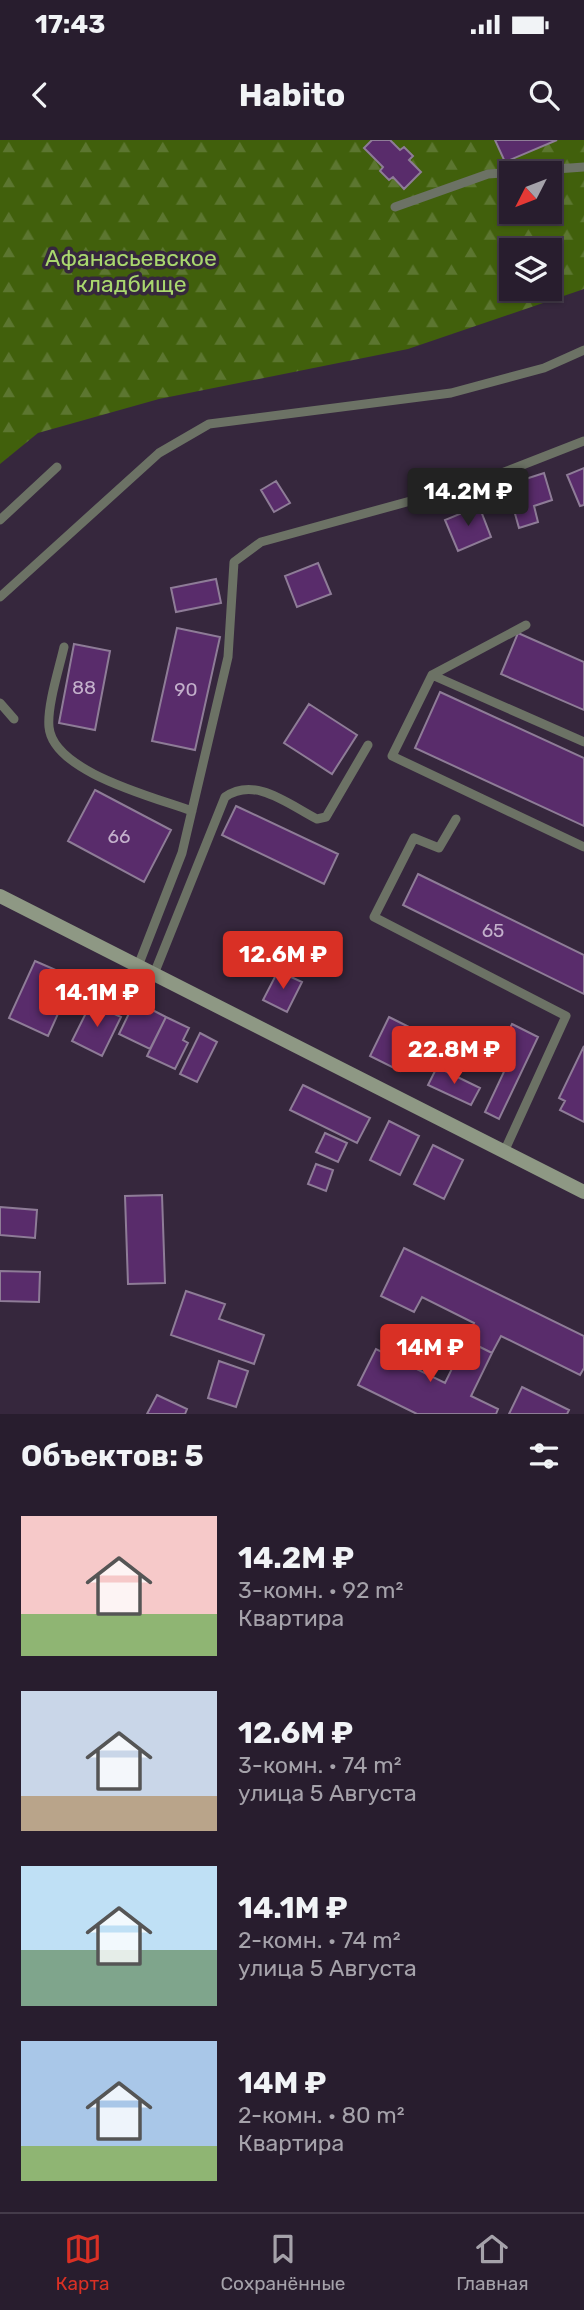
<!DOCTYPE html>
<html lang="ru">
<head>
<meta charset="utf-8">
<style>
  :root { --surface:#281d2e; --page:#302636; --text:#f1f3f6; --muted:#a5a2aa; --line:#443b4a; --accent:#d93025 }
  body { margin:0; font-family:Rubik,sans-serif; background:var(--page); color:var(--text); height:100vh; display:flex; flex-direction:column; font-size:26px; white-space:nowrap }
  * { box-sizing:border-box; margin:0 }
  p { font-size:23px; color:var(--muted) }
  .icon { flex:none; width:38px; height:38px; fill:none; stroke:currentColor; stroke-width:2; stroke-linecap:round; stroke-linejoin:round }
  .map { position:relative; height:1274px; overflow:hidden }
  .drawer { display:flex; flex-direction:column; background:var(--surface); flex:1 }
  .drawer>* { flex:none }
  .needle { width:46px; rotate:228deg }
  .tools { position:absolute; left:499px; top:21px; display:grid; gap:14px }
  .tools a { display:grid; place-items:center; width:63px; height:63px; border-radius:0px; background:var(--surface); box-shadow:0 2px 5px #0004,0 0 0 2px var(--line); font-size:35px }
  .price { position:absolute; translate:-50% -60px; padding:0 16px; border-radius:7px; background:var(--accent); color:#fff; font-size:23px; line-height:46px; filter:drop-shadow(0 2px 4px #0008) }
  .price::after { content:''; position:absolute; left:50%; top:42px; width:21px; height:16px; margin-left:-10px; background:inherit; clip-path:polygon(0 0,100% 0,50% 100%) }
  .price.on { background:#222; color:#fff }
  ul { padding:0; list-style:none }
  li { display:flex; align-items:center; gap:21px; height:175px; padding:0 21px }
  li span { display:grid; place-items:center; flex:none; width:196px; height:140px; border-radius:0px; color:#555 }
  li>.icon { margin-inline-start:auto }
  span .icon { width:84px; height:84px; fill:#fffc; stroke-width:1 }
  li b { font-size:30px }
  h2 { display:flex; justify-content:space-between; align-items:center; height:84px; padding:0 21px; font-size:30px }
  .status { display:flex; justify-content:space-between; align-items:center; height:49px; padding:0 35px; background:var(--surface); direction:ltr }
  .status svg { height:19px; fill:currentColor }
  header { display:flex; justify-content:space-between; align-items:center; height:91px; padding:0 21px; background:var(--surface); font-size:32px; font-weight:700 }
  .menu { display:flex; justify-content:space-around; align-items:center; height:98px; border-top:2px solid var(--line); background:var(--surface); font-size:19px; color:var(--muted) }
  .menu a { display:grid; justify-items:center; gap:4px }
  .menu .on { color:var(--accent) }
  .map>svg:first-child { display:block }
  .forest { fill:url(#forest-firs); fill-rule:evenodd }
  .building { fill:#592c6b; stroke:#8e7c97; stroke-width:2 }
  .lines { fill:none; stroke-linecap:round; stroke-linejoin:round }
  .lane { stroke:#6c7265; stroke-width:9 }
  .secondary { stroke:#8e9884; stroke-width:14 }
  .labels { text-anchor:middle; stroke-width:7; stroke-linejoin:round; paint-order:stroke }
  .number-label { font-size:19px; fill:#c3b0cb }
  .park-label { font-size:23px; fill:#a9d76e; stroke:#36273d }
</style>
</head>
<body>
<div class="status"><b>17:43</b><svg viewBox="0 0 49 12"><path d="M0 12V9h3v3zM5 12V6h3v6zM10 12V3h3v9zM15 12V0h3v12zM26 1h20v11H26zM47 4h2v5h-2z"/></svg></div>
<header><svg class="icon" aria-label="back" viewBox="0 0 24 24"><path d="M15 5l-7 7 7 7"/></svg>Habito<svg class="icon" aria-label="search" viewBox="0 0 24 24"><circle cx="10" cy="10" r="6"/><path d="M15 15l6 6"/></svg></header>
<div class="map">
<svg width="584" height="1274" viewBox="0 0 584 1274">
  <defs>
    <pattern id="forest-firs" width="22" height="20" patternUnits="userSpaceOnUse" patternTransform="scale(1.75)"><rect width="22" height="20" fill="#41600c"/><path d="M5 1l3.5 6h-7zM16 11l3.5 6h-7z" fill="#5c7630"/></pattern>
  </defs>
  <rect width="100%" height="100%" fill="#36273d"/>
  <path class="forest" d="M0,0H584V149L408,209L159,259L38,293L0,324ZM511,33H550V72H511ZM511,110H550V149H511Z"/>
  <path class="building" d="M372,0H390L400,10L404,7L413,16L409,20L421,32L404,49L393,37L389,40L380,31L383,27L364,8Z
    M495,0H557L505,22Z
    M584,328V365L580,366L567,335Z
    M544,333L552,360L534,366L538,382L519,388L507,345Z
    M276,341L290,363L274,372L261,350Z
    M479,366L491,397L458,411L445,380Z
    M318,423L331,454L297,467L285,436Z
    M216,439L221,463L176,472L171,448Z
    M177,488L220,497L195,610L152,601Z
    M518,493L584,522V570L501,534Z
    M74,504L110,511L95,590L59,583Z
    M440,552L584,618V686L415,608Z
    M309,564L357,595L332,634L284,603Z
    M95,650L171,690L144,742L68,701Z
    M236,666L338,714L324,744L222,695Z
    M418,734L584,815V854L403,765Z
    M35,821L74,838L48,896L9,878Z
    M278,831L302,842L287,872L263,860Z
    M135,861L166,877L150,909L119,894Z
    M91,863L121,877L102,916L72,901Z
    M166,877L189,888L183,900L188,903L175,929L147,916Z
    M389,877L419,892L400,931L370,916Z
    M512,884L538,897L499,979L485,972L510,919L498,913Z
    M200,893L217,902L197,942L180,934Z
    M584,906V982L560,970L565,961L559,958Z
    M437,927L480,948L471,965L428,945Z
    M303,945L370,978L357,1003L290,970Z
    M389,981L419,996L400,1035L370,1020Z
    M325,993L347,1003L338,1022L316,1012Z
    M433,1005L463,1020L444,1059L414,1044Z
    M316,1024L333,1030L326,1051L308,1044Z
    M162,1055L165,1143L128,1144L125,1056Z
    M0,1067L37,1070L35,1098L0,1095Z
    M404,1108L584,1196V1228L580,1235L501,1196L492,1213L466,1200L474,1183L422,1157L414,1172L381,1156Z
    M0,1131L40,1132L39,1162L0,1161Z
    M186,1151L225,1164L219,1179L264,1195L254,1224L171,1195Z
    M466,1200L492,1213L471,1256L498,1269L496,1274H417L358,1245L376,1209L445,1243Z
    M219,1221L248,1231L236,1267L208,1258Z
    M522,1247L569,1270L567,1274H509Z
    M157,1255L187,1269L185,1274H147Z"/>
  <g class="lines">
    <path class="lane" d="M395,67L488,34L584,27
      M0,380L57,327
      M0,457L159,313L209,284L451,253L544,228L584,210
      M64,507C59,529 47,566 49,587C53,632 154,657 192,671
      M432,535L526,485
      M0,563L14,579
      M584,602L432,535L392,616L584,707
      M456,679L439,708L414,698L374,777L566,876L504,1012
      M138,826L182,713L228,517L234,422L261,402L476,343L584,301
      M154,834L225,657C255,636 288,664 317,679L326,677L368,605"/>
    <path class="secondary" d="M0,756L584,1052"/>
  </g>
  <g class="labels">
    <g class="number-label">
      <text x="84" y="554">88</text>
      <text x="186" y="556">90</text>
      <text x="119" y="703">66</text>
      <text x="493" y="797">65</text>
    </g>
    <g class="park-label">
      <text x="131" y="126">Афанасьевское<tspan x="131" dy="26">кладбище</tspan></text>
    </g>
  </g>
</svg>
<div class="tools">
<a><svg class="needle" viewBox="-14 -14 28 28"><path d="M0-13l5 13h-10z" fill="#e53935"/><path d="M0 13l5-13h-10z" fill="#a5a2aa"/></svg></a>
<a><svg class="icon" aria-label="layers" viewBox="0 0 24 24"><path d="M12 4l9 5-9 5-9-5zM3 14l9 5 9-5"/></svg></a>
</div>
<b class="price on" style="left:468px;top:388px">14.2M ₽</b>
<b class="price" style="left:283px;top:851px">12.6M ₽</b>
<b class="price" style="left:97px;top:889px">14.1M ₽</b>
<b class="price" style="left:454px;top:946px">22.8M ₽</b>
<b class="price" style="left:430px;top:1244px">14M ₽</b>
</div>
<section class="drawer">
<h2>Объектов: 5<svg class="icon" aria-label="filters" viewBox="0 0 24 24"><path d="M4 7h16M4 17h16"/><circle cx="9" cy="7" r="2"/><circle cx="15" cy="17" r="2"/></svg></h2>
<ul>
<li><span style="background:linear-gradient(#f6c9c9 70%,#8fb573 0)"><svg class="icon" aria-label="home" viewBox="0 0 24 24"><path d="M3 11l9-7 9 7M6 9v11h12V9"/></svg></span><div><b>14.2M ₽</b><p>3-комн. · 92 m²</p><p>Квартира</p></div></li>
<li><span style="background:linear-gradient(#c9d6e8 75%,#b9a48a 0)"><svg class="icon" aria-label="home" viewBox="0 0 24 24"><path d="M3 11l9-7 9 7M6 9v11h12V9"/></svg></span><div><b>12.6M ₽</b><p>3-комн. · 74 m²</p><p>улица 5 Августа</p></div></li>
<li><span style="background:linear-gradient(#bfe0f5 60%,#7fa58c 0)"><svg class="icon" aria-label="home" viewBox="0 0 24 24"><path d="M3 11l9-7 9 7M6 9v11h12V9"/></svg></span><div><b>14.1M ₽</b><p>2-комн. · 74 m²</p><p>улица 5 Августа</p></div></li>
<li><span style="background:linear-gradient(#a9c7e8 75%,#8fb573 0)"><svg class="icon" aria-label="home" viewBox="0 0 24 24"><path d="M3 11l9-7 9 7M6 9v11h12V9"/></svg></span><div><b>14M ₽</b><p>2-комн. · 80 m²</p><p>Квартира</p></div></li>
</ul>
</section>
<nav class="menu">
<a class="on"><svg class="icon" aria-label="map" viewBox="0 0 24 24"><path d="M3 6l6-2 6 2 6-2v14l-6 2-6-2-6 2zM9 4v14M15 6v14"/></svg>Карта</a>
<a><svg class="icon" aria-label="saved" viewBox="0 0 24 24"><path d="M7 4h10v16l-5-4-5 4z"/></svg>Сохранённые</a>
<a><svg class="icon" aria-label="home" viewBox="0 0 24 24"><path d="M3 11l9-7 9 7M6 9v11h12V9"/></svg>Главная</a>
</nav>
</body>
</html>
